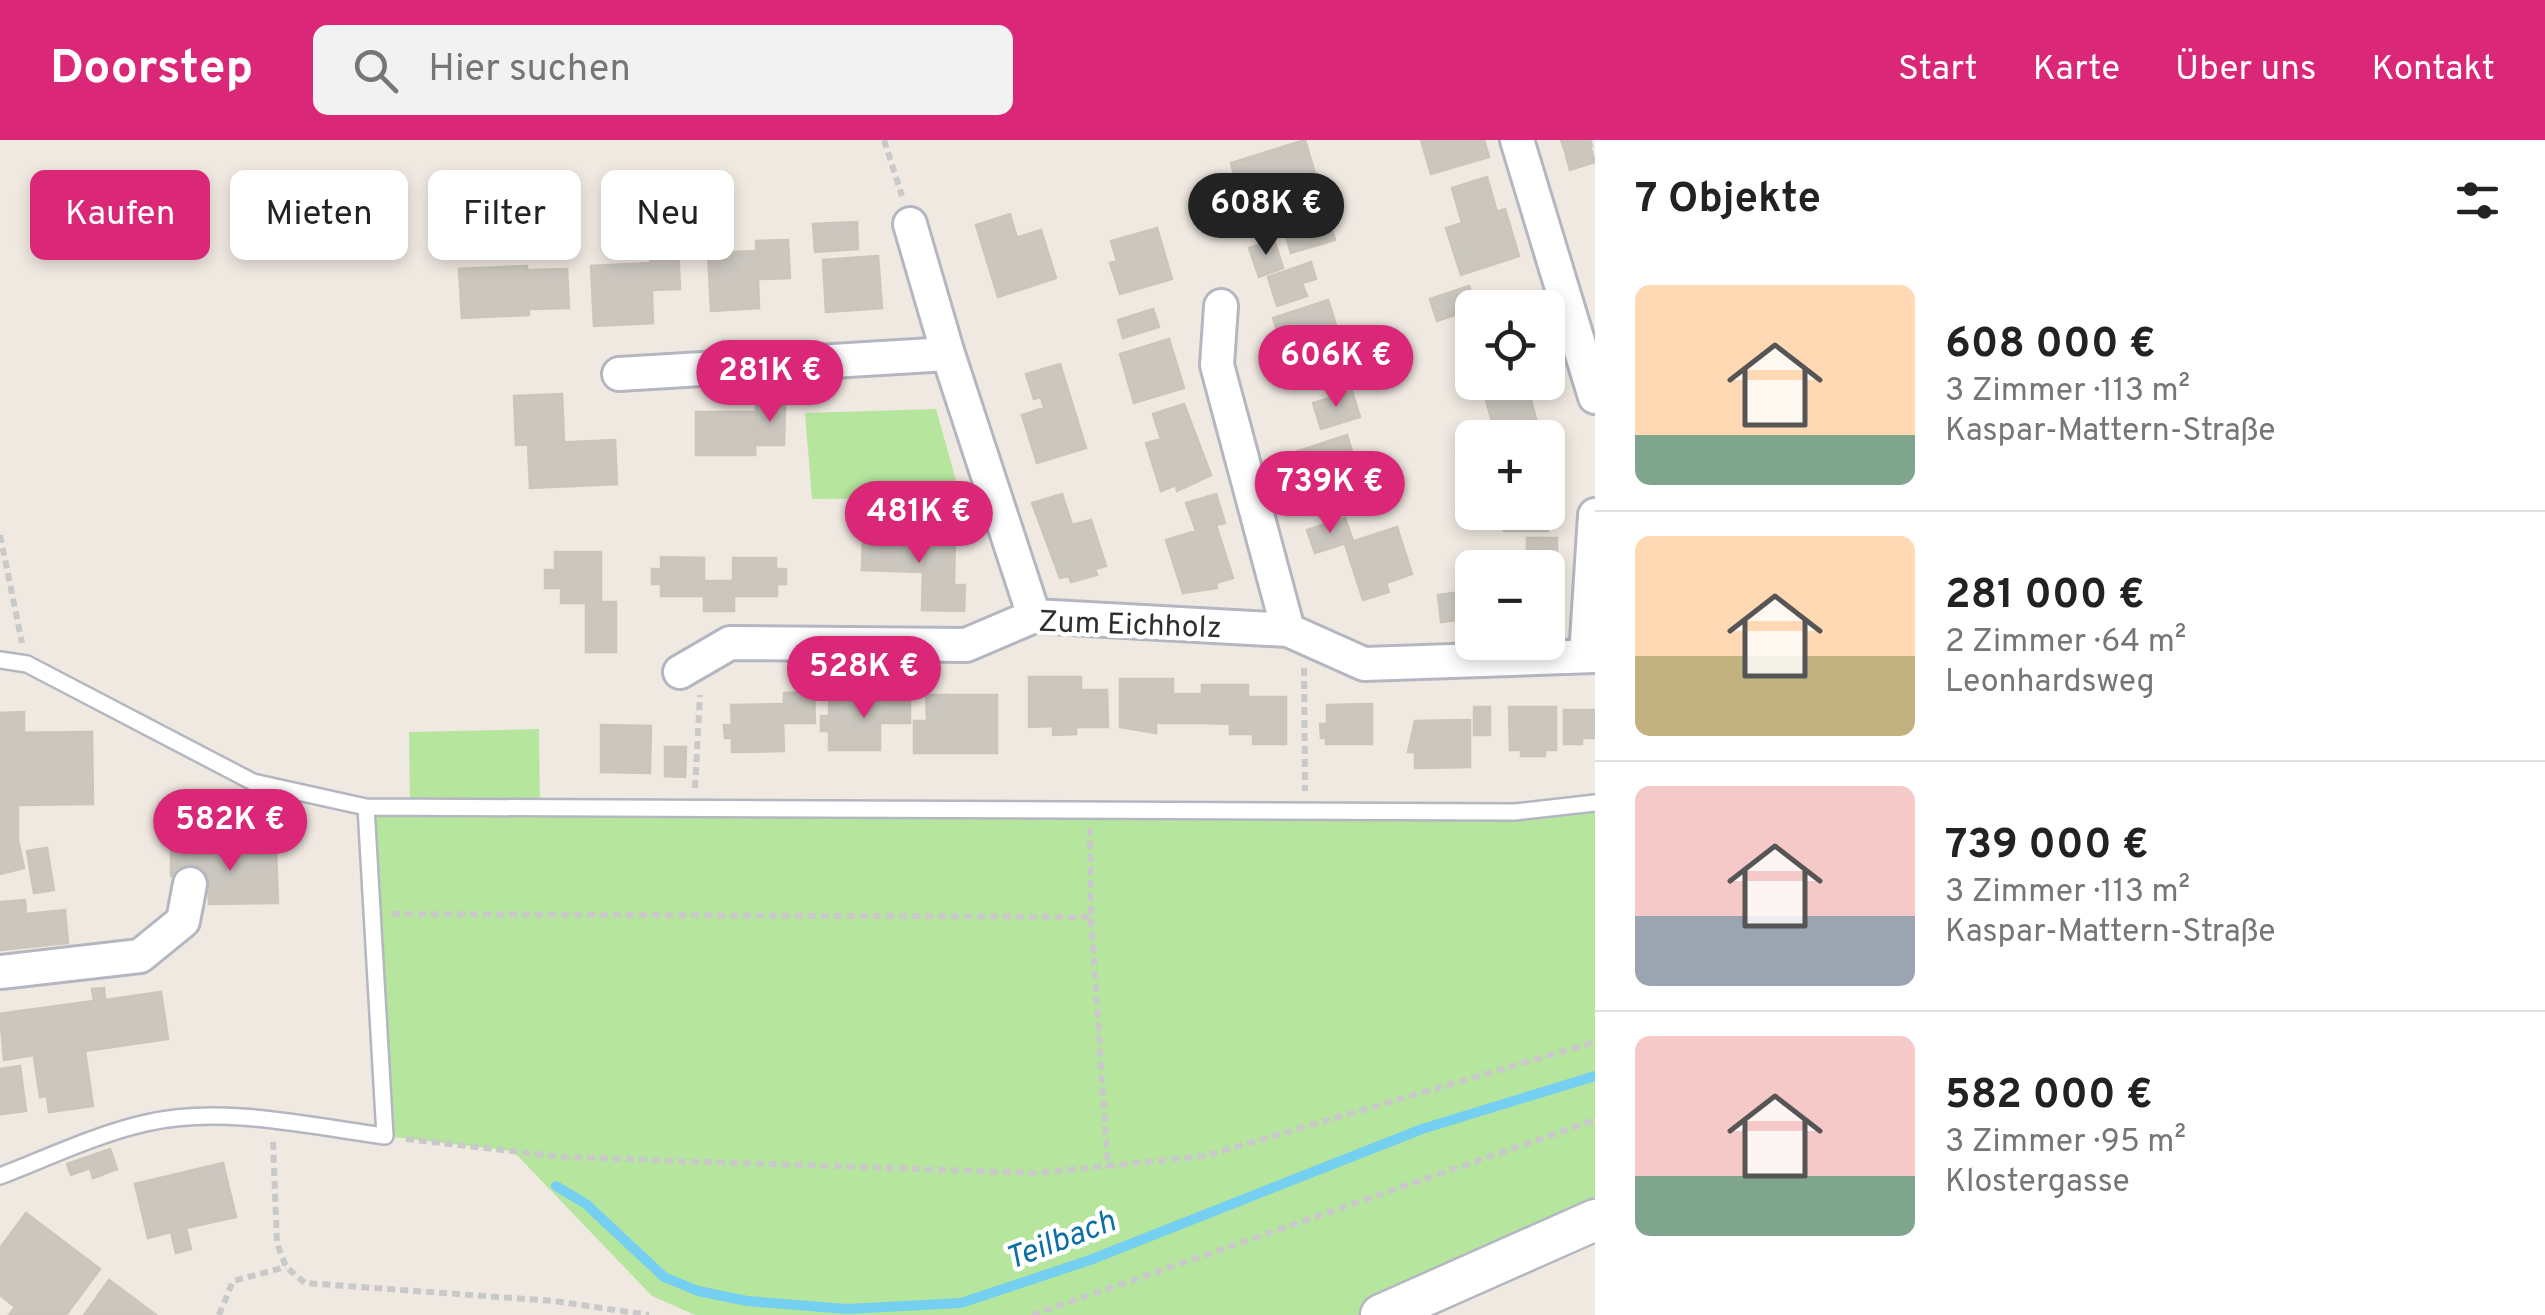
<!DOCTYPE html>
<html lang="de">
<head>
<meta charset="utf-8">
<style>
  :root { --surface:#fff; --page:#f2f2f2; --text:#222; --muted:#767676; --line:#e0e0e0; --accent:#db2777 }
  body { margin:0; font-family:Overpass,sans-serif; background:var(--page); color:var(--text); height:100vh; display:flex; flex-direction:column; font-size:38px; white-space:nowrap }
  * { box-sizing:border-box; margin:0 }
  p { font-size:32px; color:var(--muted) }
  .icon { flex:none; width:55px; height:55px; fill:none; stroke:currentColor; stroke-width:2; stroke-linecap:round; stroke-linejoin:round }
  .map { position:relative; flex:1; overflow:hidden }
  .panel { display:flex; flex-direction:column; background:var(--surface); width:950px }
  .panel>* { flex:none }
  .hud { position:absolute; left:30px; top:30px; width:950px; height:90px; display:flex; gap:20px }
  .fabs { position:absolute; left:1455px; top:150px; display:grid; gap:20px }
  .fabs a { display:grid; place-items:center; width:110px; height:110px; border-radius:15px; background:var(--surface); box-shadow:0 5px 15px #0003; font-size:50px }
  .price { position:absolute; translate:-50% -85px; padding:0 22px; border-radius:35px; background:var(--accent); color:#fff; font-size:32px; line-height:65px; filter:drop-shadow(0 2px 5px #0008) }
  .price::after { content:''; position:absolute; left:50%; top:60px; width:30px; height:22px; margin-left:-15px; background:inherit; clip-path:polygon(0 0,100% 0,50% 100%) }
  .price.selected { background:#222; color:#fff }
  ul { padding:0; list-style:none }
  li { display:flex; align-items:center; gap:30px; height:250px; padding:0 40px }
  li+li { border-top:2px solid var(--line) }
  li span { display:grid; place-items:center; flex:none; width:280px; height:200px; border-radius:15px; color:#555 }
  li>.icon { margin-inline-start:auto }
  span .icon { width:120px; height:120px; fill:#fffc; stroke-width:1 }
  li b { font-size:42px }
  h2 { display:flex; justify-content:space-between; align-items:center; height:120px; padding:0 40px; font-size:42px }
  .chip { padding:0 35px; border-radius:15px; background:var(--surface); box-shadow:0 5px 15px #0003; font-size:35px; line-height:90px }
  .chip.selected { background:var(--accent); color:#fff }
  header { display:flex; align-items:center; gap:60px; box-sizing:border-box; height:140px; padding:0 50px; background:var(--accent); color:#fff }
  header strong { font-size:48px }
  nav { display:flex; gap:55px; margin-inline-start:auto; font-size:35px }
  .search { width:700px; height:90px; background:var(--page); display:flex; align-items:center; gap:25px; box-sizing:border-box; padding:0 35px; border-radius:15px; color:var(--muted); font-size:38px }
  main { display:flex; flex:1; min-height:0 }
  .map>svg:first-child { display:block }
  .green { fill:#b6e59e }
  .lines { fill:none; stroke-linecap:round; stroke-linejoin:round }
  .stream { stroke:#75cff0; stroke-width:10 }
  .building { fill:#cbc7bf; stroke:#cbc5ba; stroke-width:2.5 }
  .service-casing { stroke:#b4b7c1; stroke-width:20 }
  .minor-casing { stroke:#b4b7c1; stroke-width:38 }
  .tertiary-casing { stroke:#b4b7c1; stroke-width:45 }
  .path { stroke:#c9c9c9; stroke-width:6; stroke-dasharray:8 5; stroke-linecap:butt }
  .service { stroke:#fff; stroke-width:15 }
  .minor { stroke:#fff; stroke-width:32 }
  .tertiary { stroke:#fff; stroke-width:40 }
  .labels { text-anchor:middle; stroke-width:9; stroke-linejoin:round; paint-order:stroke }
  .street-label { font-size:30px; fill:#2e2e2e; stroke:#fff }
  .water-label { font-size:32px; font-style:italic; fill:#0d6fa3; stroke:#fff }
</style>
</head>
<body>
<header>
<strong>Doorstep</strong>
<div class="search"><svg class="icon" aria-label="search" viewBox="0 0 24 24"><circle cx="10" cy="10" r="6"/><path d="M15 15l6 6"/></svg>Hier suchen</div>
<nav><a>Start</a><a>Karte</a><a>Über uns</a><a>Kontakt</a></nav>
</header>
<main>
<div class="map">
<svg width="1595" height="1175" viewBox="0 0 1595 1175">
  <rect width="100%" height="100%" fill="#efe9e1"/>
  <path class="green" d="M936,269L961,358L812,359L805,273Z
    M539,589L540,667L1515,672L1595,663V1103L1435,1175H695L652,1156L513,1011L385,996L366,667L410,666L409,592Z"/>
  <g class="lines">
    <path class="stream" d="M556,1046L586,1064L664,1137L698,1151L747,1161L847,1169L961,1163L1090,1120L1422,989L1595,936"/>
  </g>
  <path class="building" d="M1305,0L1335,100L1291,113L1270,42L1239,52L1231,23Z
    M1421,0H1484L1489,17L1431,34Z
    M1561,0H1590L1592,6L1566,14Z
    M1591,9L1595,22L1570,30L1566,16Z
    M1487,37L1497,72L1462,83L1452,48Z
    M1505,69L1519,116L1461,135L1446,88Z
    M1010,74L1017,98L983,108L976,85Z
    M857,82L858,109L815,112L813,84Z
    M1157,88L1172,139L1120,154L1110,123L1117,121L1111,101Z
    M1041,90L1056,138L998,157L983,108Z
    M788,100L790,138L758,139L756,101Z
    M1274,100L1283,128L1259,137L1249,108Z
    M678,106L680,149L652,150L650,107Z
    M757,111L759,168L711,171L708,113Z
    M878,116L882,168L826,172L823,120Z
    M1311,122L1316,139L1302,143L1307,156L1277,166L1268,137Z
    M651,123L653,183L594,186L591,126Z
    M527,126L529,175L462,178L459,129Z
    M567,129L569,168L529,169L527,130Z
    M1469,146L1476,168L1437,181L1430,159Z
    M1530,156L1533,168H1490Z
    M1328,160L1342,204L1287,222L1273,178Z
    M1153,169L1159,187L1123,198L1118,180Z
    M1169,199L1184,248L1134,263L1120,214Z
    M1552,214L1562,248L1530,256L1526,242H1548V215Z
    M1060,224L1086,308L1037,323L1022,275L1044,268L1041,257L1034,259L1026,234Z
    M1497,242H1526L1538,286L1497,298L1482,247Z
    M1352,251L1360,277L1321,289L1313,263Z
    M562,254L564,302L516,305L514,256Z
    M1184,264L1211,335L1177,351L1176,345L1161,351L1146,303L1161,299L1153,274Z
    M756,265L785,266L784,305H756Z
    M696,272H756L755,315H696Z
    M1347,295L1363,346L1304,365L1298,346L1291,348L1287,337L1295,334L1289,314Z
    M615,300L617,344L530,348L528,304Z
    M1549,343L1548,391H1504V372H1548Z
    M1062,354L1072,385L1091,380L1106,426L1095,429L1097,435L1071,442L1069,436L1060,438L1032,363Z
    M1216,354L1225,383L1216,385L1233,438L1216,443L1217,448L1183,453L1166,400L1196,391L1186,363Z
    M1345,378L1353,401L1315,413L1307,390Z
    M1397,387L1412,434L1386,443L1389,452L1363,460L1345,404Z
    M863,395L955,397L954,445H965L964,471L922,470L923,432L862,430Z
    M1527,398H1557V417H1527Z
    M555,412H601V462H616V512H586V463H561V448H545V430H555Z
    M661,417L704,418V441H719V471H704V456H661V444H652V429H661Z
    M733,418H776V429H786V444H777V456H734V471H719V441H733Z
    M1468,451L1471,478L1441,482L1438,455Z
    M1029,537H1081V550H1107L1108,587H1076V594L1053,595V586L1029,587Z
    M1120,539H1173V554H1202V583H1156V593L1120,587Z
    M1202,545H1248V557H1286V604H1253V594H1230V584L1202,583Z
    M814,552L815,583H783L784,611L732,612V598H725L724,585H732L731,565L784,564V553Z
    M878,554H910V583H880V610H829V591H821V576H829V561L878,560Z
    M926,555H997V613H914V581H927Z
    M1372,564V604H1326V598H1321L1320,584H1327V565Z
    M1474,567H1490V595H1474Z
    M1509,567H1556V610H1545V616H1521V610H1510Z
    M1564,570H1581L1582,604H1564Z
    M1581,570H1595V598H1581Z
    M24,572V593H0V573Z
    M1470,580V627L1415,628V612H1408L1415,581Z
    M601,585L651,586L650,633L601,632Z
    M92,592L93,664L18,665V700L0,705V593Z
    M665,607H686L685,637L665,636Z
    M18,700L24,728L0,734V705Z
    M171,704H199L200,714L276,712L278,763L209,764L208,741H203L202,735L171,736Z
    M47,708L54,750L34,753L27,711Z
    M25,760L26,774L65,770L68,803L0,810V762Z
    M104,848L105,860L161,852L168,899L85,911L93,966L49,972L47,956L40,957L27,870L94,861L92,849Z
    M27,870L34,915L4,920L0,874Z
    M20,926L26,971L1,974L0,929Z
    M110,1009L117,1029L93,1038L90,1028L71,1035L67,1024Z
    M223,1023L236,1077L186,1088L191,1109L176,1113L171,1092L148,1098L135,1044Z
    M26,1073L100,1129L66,1175H9L15,1167L0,1155V1108Z
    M109,1140L156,1175H84Z"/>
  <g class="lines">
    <defs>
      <path id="service" d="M0,520L27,524L253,642L366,667L1515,672L1595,663
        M0,1036C47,1018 97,994 146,983C222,965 309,986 385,996L366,667"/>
      <path id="minor" d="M1517,0L1595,257
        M910,84L948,214L1034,476
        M1221,166L1217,225L1288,490
        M619,234L948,214
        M1586,516L1595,375
        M680,532L730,503L966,505L1034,476L1288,490L1364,524L1595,516
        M0,832L140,816L183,781L190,744"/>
      <path id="tertiary" d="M1381,1175L1595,1080"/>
    </defs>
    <use href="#service" class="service-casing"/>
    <use href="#minor" class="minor-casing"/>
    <use href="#tertiary" class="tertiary-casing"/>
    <path class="path" d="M884,0L902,56
      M0,395L22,503
      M1304,528L1305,651
      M695,648L700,555
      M1090,688L1091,777L1108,1028
      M392,774L1091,777
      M406,999L563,1017L1037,1033L1205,1016L1595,902
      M273,1002L277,1103L286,1127L305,1143L554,1161L649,1175
      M219,1175L233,1141L286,1127
      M1032,1175L1595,980"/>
    <use href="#service" class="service"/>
    <use href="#minor" class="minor"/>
    <use href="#tertiary" class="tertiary"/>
  </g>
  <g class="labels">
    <g class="street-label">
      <text transform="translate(1130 484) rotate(2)" y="10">Zum Eichholz</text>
    </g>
    <g class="water-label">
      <text transform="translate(1060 1099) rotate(-21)" y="11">Teilbach</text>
    </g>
  </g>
</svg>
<div class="fabs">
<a><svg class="icon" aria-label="locate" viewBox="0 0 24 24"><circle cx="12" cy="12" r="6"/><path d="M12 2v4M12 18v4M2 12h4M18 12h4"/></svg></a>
<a>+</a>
<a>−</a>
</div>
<b class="price selected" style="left:1266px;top:118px">608K €</b>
<b class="price" style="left:1336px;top:270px">606K €</b>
<b class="price" style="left:770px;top:285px">281K €</b>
<b class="price" style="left:1330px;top:396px">739K €</b>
<b class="price" style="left:919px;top:426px">481K €</b>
<b class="price" style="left:864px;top:581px">528K €</b>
<b class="price" style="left:230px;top:734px">582K €</b>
<div class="hud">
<a class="chip selected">Kaufen</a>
<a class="chip">Mieten</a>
<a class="chip">Filter</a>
<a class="chip">Neu</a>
</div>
</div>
<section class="panel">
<h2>7 Objekte<svg class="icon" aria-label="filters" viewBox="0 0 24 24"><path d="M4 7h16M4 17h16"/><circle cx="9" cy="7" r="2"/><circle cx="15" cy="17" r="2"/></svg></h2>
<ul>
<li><span style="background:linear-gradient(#ffd9b3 75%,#7fa58c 0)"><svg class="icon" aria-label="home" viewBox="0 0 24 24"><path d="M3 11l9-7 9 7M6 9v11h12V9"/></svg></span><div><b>608 000 €</b><p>3 Zimmer · 113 m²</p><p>Kaspar-Mattern-Straße</p></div></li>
<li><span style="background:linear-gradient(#ffd9b3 60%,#c2b280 0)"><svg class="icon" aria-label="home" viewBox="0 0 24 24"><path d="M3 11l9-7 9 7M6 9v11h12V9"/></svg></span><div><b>281 000 €</b><p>2 Zimmer · 64 m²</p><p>Leonhardsweg</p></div></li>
<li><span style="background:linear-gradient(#f6c9c9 65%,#9aa5b1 0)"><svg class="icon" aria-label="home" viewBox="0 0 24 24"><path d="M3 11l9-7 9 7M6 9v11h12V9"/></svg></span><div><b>739 000 €</b><p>3 Zimmer · 113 m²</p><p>Kaspar-Mattern-Straße</p></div></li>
<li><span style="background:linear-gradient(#f6c9c9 70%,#7fa58c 0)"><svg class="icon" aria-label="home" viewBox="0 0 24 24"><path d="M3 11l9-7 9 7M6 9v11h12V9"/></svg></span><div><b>582 000 €</b><p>3 Zimmer · 95 m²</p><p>Klostergasse</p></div></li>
</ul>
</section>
</main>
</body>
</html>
